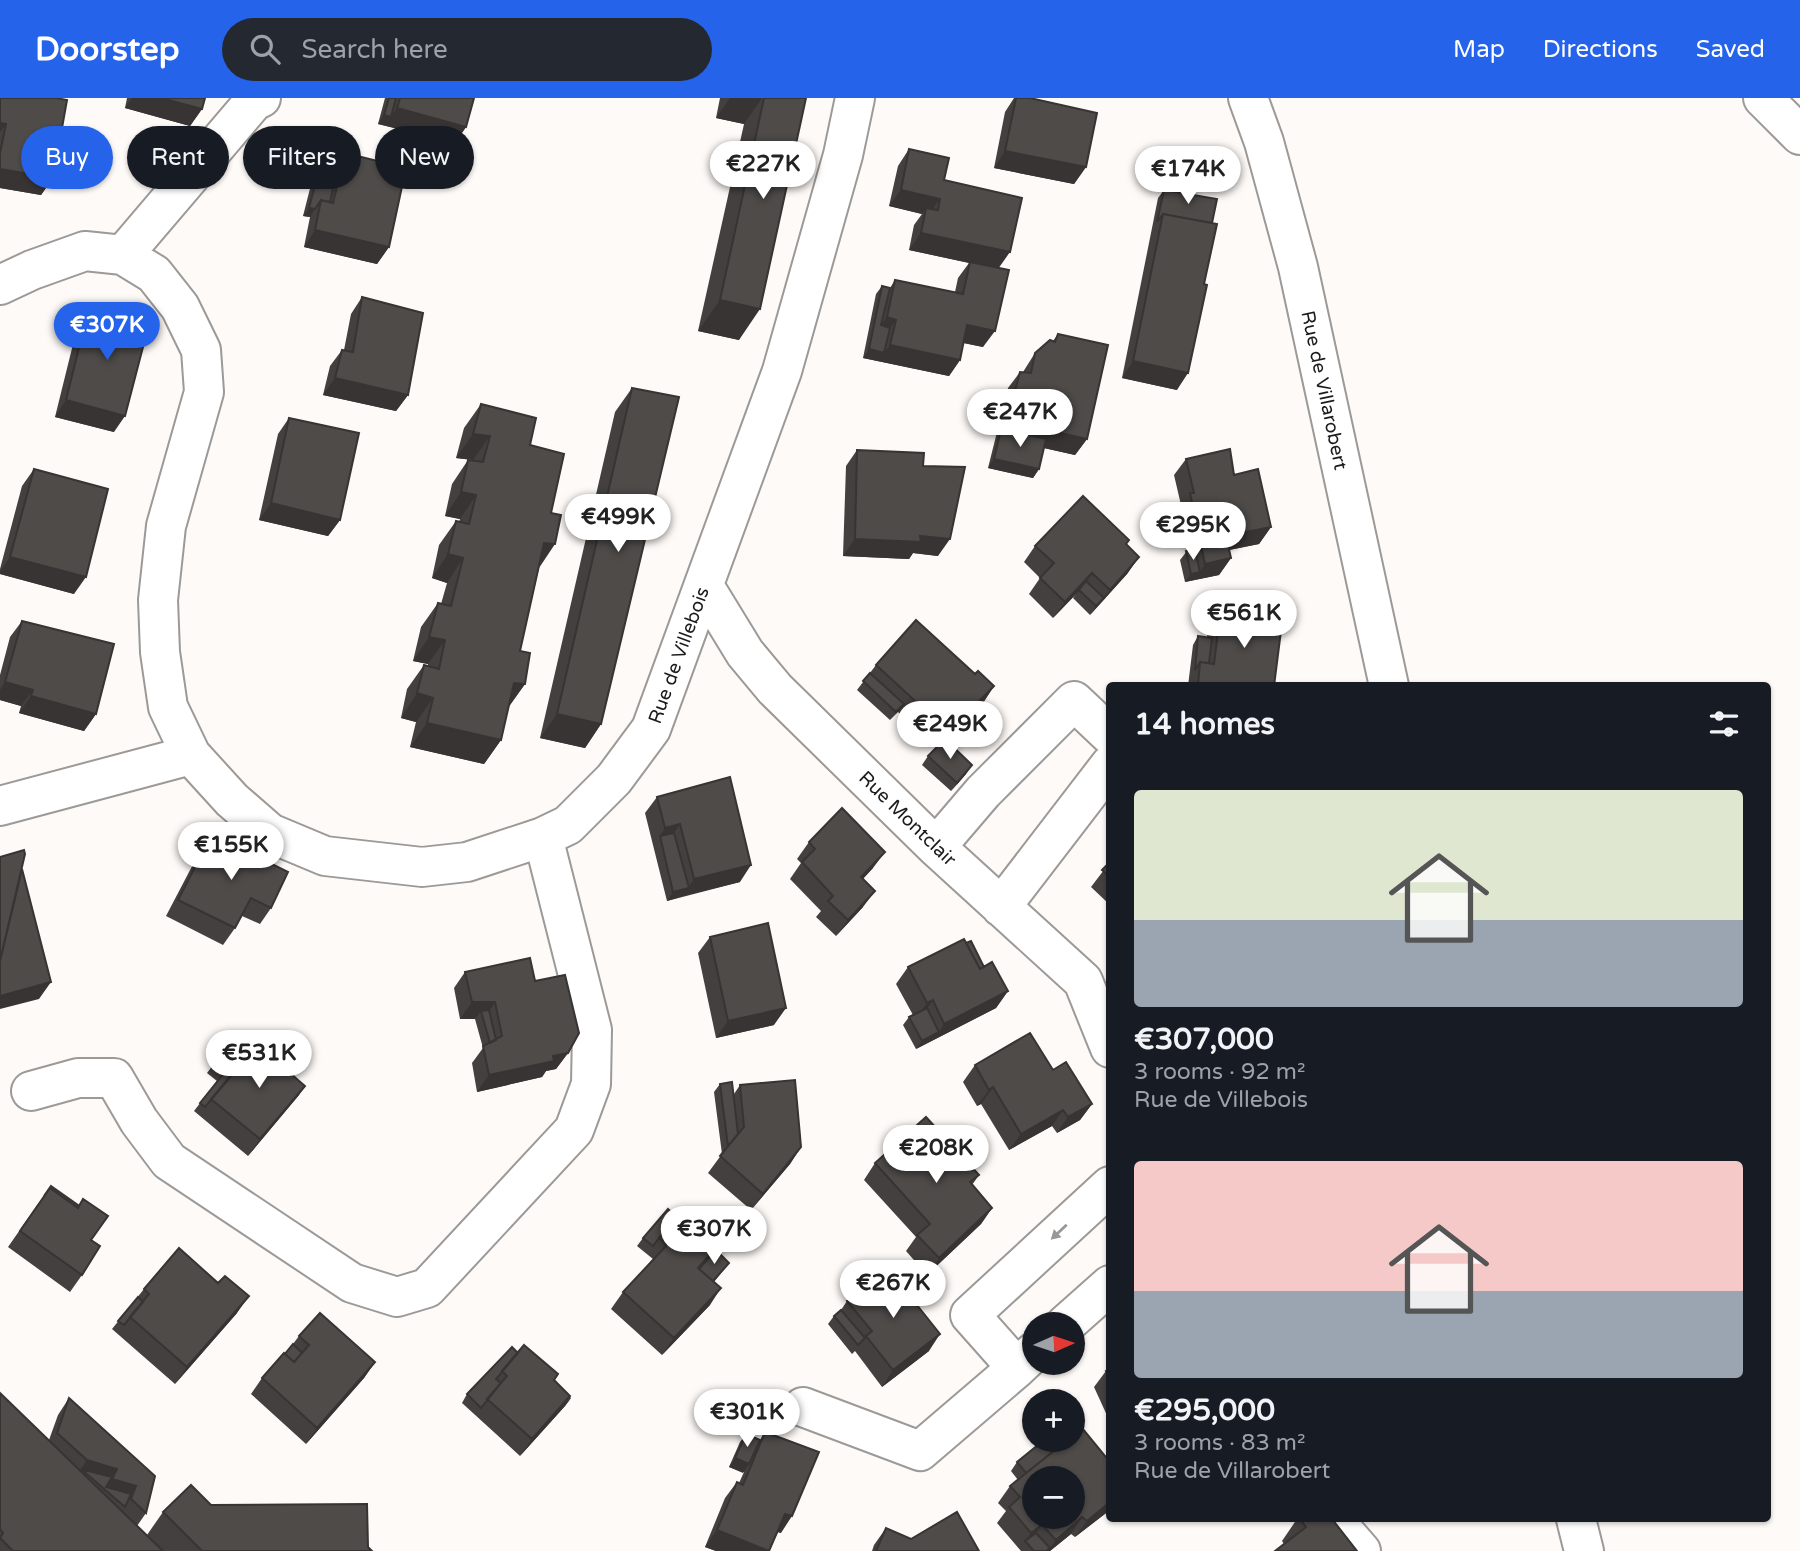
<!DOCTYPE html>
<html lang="en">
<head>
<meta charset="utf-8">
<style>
  :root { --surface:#171b24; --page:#242831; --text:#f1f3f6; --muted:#9ea1a6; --accent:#2563eb }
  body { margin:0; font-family:"Varela Round",sans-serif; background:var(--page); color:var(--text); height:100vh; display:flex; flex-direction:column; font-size:26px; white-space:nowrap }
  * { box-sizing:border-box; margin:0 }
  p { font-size:23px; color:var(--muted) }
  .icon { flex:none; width:38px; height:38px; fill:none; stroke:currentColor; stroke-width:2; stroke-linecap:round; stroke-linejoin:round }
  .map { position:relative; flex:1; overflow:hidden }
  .panel { position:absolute; left:1106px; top:584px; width:665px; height:840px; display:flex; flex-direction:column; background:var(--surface); border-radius:7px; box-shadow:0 2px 5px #0004 }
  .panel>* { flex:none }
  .guide { position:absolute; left:21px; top:28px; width:665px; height:63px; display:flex; gap:14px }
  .needle { width:46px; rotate:87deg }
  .tools { position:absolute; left:1022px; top:1214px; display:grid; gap:14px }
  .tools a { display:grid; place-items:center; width:63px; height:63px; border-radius:50%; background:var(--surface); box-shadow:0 2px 5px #0004; font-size:35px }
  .price { position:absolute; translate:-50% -60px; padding:0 16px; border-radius:24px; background:#fff; color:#222; font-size:23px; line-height:46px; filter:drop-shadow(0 2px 4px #0008) }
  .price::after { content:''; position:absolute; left:50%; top:42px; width:21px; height:16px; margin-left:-10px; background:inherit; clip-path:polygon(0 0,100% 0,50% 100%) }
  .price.on { background:var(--accent); color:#fff }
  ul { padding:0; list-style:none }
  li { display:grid; align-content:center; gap:14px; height:371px; padding:0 28px }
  li span { display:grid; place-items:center; height:217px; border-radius:7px; color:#555 }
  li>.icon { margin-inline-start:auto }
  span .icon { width:126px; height:126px; fill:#fffc; stroke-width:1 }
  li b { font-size:30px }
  h2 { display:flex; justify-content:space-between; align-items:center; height:84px; padding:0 28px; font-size:30px }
  .pill { padding:0 24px; border-radius:32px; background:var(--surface); box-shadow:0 2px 5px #0004; font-size:24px; line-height:63px }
  .pill.on { background:var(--accent); color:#fff }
  header { display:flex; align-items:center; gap:42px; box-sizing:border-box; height:98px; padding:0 35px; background:var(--accent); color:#fff }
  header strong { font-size:33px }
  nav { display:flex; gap:38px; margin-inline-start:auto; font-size:24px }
  .search { width:490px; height:63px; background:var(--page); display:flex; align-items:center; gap:18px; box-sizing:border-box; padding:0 24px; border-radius:38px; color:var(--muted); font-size:26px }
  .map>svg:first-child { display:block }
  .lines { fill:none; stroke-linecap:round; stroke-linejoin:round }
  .minor-casing { stroke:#9c9996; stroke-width:42 }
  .major-casing { stroke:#9c9996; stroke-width:42 }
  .minor { stroke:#fff; stroke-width:38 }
  .major { stroke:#fff; stroke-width:38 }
  .wall { fill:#43403f }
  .shaded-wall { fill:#373433 }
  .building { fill:#4e4b49; stroke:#373433; stroke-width:2; fill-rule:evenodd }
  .oneway { fill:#999898 }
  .labels { text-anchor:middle; stroke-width:7; stroke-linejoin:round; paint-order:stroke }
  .street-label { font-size:19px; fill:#1c1b1a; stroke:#fff }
</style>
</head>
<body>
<header>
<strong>Doorstep</strong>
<div class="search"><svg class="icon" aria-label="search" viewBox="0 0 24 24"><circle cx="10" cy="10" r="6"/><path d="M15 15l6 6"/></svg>Search here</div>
<nav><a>Map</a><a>Directions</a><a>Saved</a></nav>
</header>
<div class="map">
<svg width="1800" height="1453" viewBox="0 0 1800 1453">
  <rect width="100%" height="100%" fill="#fefaf7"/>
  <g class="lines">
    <defs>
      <path id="minor" d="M1763,0L1800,37
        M123,157L255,2L261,0
        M0,187L32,172L85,153L123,157L154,176L180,209L201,252L204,294L166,428L158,502L160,554L168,609L191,657L232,702L270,735L325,758L422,769L467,764L543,739L568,727L614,681L651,631L782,273L843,57L855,0
        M704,488L745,555L775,591L936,749L1083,883L1110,950
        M0,708L191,657
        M936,749L983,694L1074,603L1110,637
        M1001,809L1110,667
        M31,993L78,980H114L139,1023L169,1063L352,1185L397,1199L427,1190L574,1032L591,986L592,932L543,739
        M1065,1227L1110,1187
        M1034,1254L1017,1270L970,1217L1110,1088
        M803,1309L920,1353L1017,1270
        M1333,1421L1361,1453"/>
      <path id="major" d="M1248,0L1264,44L1298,169L1389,588
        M1576,1421L1584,1453"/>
    </defs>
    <use href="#minor" class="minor-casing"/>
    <use href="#major" class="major-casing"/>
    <use href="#minor" class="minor"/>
    <use href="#major" class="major"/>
  </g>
  <path class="wall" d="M0,0L53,80L41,97L0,90Z
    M127,0H205L202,11L190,28L125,10Z
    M385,0H474L466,29L455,45L378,26Z
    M720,0H806L739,242L698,233L744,26L716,20Z
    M1014,0H1030L1086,69L1074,86L994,70L1005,14Z
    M909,51L944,82L999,170L983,249L963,245L960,262L949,278L863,260L876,196L882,188L890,190L895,182L955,194L958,180L969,165L909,152L914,127L922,116L889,108L898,68Z
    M345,55L389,149L377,166L304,149L310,119L303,118L316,67L322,59L339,63Z
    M1164,92L1177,292L1122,280L1158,100Z
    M362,199L408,297L396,313L323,297L330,268L342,252H344L351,216Z
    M89,209L114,334L55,319L78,226Z
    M1058,236L1087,341L1075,357L1044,350L1039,371L1033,380L988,370L1008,290L1020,274H1023L1035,255L1053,243Z
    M632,290L601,626L585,650L540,640L615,314Z
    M481,306L530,347L539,470L520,553L525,586L509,608L501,642L484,666L410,649L416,624L401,620L407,591L424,567L428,568V566L413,563L421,529L438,505L441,506L447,485L432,480L439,447L456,423L459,424L460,421L445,418L452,386L468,362H473L456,360L464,330Z
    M289,320L340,422L328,438L259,422L278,336Z
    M857,352L923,368L938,458L913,455L909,461L843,458L846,368Z
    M1186,361L1234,377L1271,429L1259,446L1229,452L1231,460L1219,477L1185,484L1180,462L1187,453L1178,412L1181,407L1174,377Z
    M34,371L74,496L0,476V471L22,388Z
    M1126,446L1139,459L1127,476L1090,517L1073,500L1076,496L1053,520L1029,496L1040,480L1024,464L1035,448Z
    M1221,508L1274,588H1188L1193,547L1198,538L1207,540L1209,524Z
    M22,523L96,616L84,633L19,615L21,608L0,602V577L10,539Z
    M876,567L975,576L994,588L983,605L946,642L966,676L951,693L922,667L928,658L936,650L898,614L890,622L857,592Z
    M657,699L740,784L667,803L645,715Z
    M212,736L271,810L260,826L242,818L235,830L223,847L166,818L200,753Z
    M809,744L873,770L863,781V809L836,838L816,819L821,813L790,781L801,765L797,761Z
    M1110,764V807L1091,789Z
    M710,839L774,927L716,940L698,855Z
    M966,845L984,869L1008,893L996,910L916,951L903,927L909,919L913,917L896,886L908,869Z
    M465,874L535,883L568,955L556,971L546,973L542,979L477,994L472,965L483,950L475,921H460L454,890Z
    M247,959L283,969L299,997L248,1058L194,1013L217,983L207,975L213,967Z
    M975,967L1053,972L1092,1006L1080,1022L1057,1035L1052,1028L1009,1052L981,1006L977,1008L963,984Z
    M720,986L734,996L740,987L801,1049L790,1066L751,1112L708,1075L722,1056L714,994Z
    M875,1065L979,1077L972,1087L992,1110L981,1126L927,1177L906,1153L916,1139L864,1082Z
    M83,1101L91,1142L82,1177L70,1194L8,1149L38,1106L77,1109Z
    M668,1111L729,1165L714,1184L710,1207L662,1257L611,1211L623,1194L653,1161L637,1148L643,1140Z
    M218,1185L237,1215L175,1286L112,1231L144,1191Z
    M847,1203L929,1253L882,1289L855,1253L852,1256L828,1226L834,1218L841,1212Z
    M299,1238L375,1264L364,1280L306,1346L251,1296L262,1280L293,1246Z
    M518,1255L554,1282L571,1300L565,1308L520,1358L462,1305L467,1296Z
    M1110,1271V1324L1094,1289L1106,1273Z
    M0,1295L49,1342L58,1317L69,1300L155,1378L146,1415L137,1428L147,1437L163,1414L211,1407L368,1449L372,1453H0Z
    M765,1334L781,1435L778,1434L769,1453H716L705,1449L725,1400L737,1384L739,1385L744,1374L729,1369L740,1344L746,1336L760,1342Z
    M1044,1342H1073L1110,1364V1412L1075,1439L1071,1436L1050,1453H1021L997,1425L1006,1413L998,1405L1010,1388L1018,1382L1011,1373L1017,1364Z
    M1297,1421H1332L1284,1446L1282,1443Z
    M886,1430L911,1441L980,1453H872L874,1447Z"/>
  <path class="shaded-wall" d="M132,0H161L202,11L190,28L125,10Z
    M730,0H762L744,26L716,20Z
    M397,10L466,29L455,45L378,26L384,17L391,19Z
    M0,25L6,26L0,34Z
    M1005,53L1086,69L1074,86L994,70Z
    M0,71L53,80L41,97L0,90Z
    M901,92L940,101L928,117L926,110L922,116L889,108Z
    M309,110L315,111L310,119L303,118Z
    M315,132L389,149L377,166L304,149Z
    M921,135L1010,154L998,171L909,152Z
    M720,202L760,211L739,242L698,233Z
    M887,219L896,222L884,239L875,236Z
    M967,227L995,233L983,249L955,243Z
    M890,247L960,262L949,278L863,260L869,251L884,255Z
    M1133,263L1188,275L1177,292L1122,280Z
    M335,280L408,297L396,313L323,297Z
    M66,302L125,318L114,334L55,319Z
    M1007,323L1087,341L1075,357L999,340L1001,331Z
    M473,336L490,338L473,362L456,360Z
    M994,361L1039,371L1033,380L988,370Z
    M461,394L476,397L460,421L445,418Z
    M271,405L340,422L328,438L259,422Z
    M1271,429L1259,446L1214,455L1226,438Z
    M920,438L950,441L938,458L913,455L909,461L843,458L855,441Z
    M544,445L555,446L539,470Z
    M448,456L463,460L447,485L432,480Z
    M10,459L86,479L74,496L0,476V474Z
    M1139,459L1127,476L1090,517L1096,508Z
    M1231,460L1219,477L1185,484L1191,476L1200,474L1205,466Z
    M1092,475L1081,491L1053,520L1065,504Z
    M429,539L445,542L428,566L413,563Z
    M5,584L33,592L21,608L0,602V592Z
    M514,585L525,586L508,610Z
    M994,588L983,605L938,651L949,634Z
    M417,595L433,600L416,624L401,620Z
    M31,598L96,616L84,633L19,615Z
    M557,616L601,626L585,650L540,640Z
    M427,625L501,642L484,666L410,649Z
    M972,667L966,676L951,693L957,685Z
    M680,726L668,743L660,738L665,730Z
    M885,754L873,770L849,795L861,779Z
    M751,767L740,784L683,798L694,781Z
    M689,790L683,798L667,803L673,794Z
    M875,793L863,809L836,838L848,822Z
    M51,884L39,901L0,911V898Z
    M1008,893L996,910L916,951L922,943L939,934L944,926Z
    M933,902L921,919L915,922L927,905Z
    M472,904H495L484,921L481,913L475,921H460Z
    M786,910L774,927L716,940L728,923Z
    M568,955L556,971L546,973L542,979L477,994L489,977L553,958Z
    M305,988L299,997L248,1058L260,1041Z
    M993,989L981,1006L977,1008L989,992Z
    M1092,1006L1080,1022L1057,1035L1068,1019Z
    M1063,1012L1052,1028L1009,1052L1021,1036Z
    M801,1049L790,1066L751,1112L763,1096Z
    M992,1110L981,1126L927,1177L939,1160Z
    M721,1190L710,1207L662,1257L674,1240Z
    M249,1198L237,1215L175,1286L187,1269Z
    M940,1236L929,1253L882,1289L893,1272Z
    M375,1264L364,1280L306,1346L317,1330Z
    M570,1298L565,1306L571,1300L565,1308L520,1358L532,1341Z
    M735,1360L749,1366L743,1375L729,1369Z
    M87,1362L117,1371L106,1388L81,1371Z
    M112,1381L136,1388L125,1405L104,1391Z
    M1110,1404V1412L1075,1439L1087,1423Z
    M785,1416L792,1418L781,1435L774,1433Z
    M1082,1419L1071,1436L1050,1453H1046L1050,1450L1056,1442Z
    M1042,1427L1030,1443H1025L1019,1452L1031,1435Z
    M717,1432L767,1453H716L705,1449Z"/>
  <path class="building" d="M0,0H56L67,2L53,80L0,71V55L6,26L0,25Z
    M161,0H205L202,11Z
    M389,0H396L391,19L384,17Z
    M400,0H474L466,29L397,10Z
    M764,0H806L760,211L720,202Z
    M1016,0H1030L1097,15L1086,69L1005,53Z
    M909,51L949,60L944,82L1022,100L1010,154L921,135L926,110L938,112L940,101L901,92Z
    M345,55L406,70L389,149L315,132L321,102L333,105Z
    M322,59L339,63L330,104L321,102L315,111L309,110Z
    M1164,92L1217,101L1212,125L1163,116L1157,124Z
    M1163,116L1217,126L1204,186L1207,187L1188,275L1133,263Z
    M970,164L1009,172L995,233L967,227L960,262L890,247L896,222L887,219L895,182L963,196Z
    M882,188L890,190L881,227L890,230L884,255L869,251Z
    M362,199L423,215L408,297L335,280L342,252L353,254Z
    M89,209L149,226L125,318L66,302Z
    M1058,236L1108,247L1087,341L1007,323L1020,274L1031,275L1035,255L1050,242L1055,244Z
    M632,290L679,299L601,626L557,616Z
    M481,306L536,320L530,347L564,356L551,415L561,417L555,446L544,445L520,553L530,555L525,586L514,585L501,642L427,625L433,600L417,595L424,567L439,571L445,542L429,539L438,505L451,508L463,460L448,456L456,423L469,426L476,397L461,394L468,362L483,364L490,338L473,336Z
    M289,320L359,335L340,422L271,405Z
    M1001,331L1046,341L1039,371L994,361Z
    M1230,351L1234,377L1258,371L1271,429L1226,438L1231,460L1205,466L1190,395H1194L1186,361Z
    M857,352L924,355L923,368L965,369L950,441L920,438L921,444L855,441Z
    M34,371L108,391L86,479L10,459Z
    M1083,398L1129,442L1126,446L1139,459L1110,492L1092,475L1065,504L1040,480L1054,465L1035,448Z
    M1195,452L1200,474L1191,476L1186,453Z
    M1086,483L1104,500L1096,508L1079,492Z
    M1221,508L1283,517L1274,588H1198L1200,564L1214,566Z
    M916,522L975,576L978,573L994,588L949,634L876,567Z
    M22,523L114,546L96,616L31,598L33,592L5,584Z
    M1198,538L1212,540L1209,565L1200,564L1195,572Z
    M870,575L904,606L896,614L863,583Z
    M945,641L972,667L957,685L928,658Z
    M730,679L751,767L694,781L680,726L665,730L657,699Z
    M842,710L885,754L861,779L875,793L848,822L828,803L833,798L802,764L815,751L809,744Z
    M674,735L689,790L673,794L660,738Z
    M212,736L288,774L271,810L251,800L235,830L178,802Z
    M24,752L25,756L0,863V759Z
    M1110,764V779L1102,772Z
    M22,771L51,884L0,898V863Z
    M768,825L786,910L728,923L710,839Z
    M964,841L980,871L992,864L1008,893L944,926L933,902L927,905L908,869Z
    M971,843L984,869L980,871L966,845Z
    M530,860L535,883L565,877L579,935L568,955L553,958L554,963L489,977L483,948L502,938L495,904H472L465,874Z
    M927,910L939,934L922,943L909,919Z
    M489,912L496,942L490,945L481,913Z
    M1030,935L1053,972L1066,964L1092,1006L1068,1019L1063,1012L1021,1036L993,989L989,992L975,967Z
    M232,945L247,959L205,1009L200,1005L224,975L213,967Z
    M268,945L289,961L283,969L305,988L260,1041L211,1001L253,951L259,955Z
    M795,982L801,1049L763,1096L720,1058L744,1029L740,987Z
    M732,984L738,1036L728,1048L720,986Z
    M926,1019L979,1077L970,1084L992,1110L939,1160L917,1137L930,1126L875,1065Z
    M51,1088L78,1107L77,1109L50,1090L44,1098Z
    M50,1090L78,1110L83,1101L108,1118L91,1142L100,1148L82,1177L20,1133Z
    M668,1111L678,1120L659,1140L653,1148L643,1140Z
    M685,1113L721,1144L698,1170L721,1190L674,1240L623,1194L667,1147L659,1140Z
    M179,1150L218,1185L225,1178L249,1198L187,1269L130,1219L149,1196L144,1191Z
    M716,1152L729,1165L713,1183L699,1171Z
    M889,1172L940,1236L893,1272L866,1238L872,1233L847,1203Z
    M138,1199L143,1204L124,1227L118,1223Z
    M841,1212L865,1240L858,1247L834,1218Z
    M320,1215L375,1264L317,1330L262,1280L284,1255L294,1264L309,1247L299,1238Z
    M293,1246L302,1255L294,1264L285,1256Z
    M524,1247L558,1276L554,1282L570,1298L532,1341L487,1301L507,1278L502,1273Z
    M512,1249L518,1255L496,1281L501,1285L481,1310L467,1296Z
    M1110,1271V1281L1106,1273Z
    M0,1295L163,1453H13L0,1440L3,1435L0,1431Z
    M69,1300L155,1378L146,1415L131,1401L136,1388L112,1381L117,1371L87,1362L57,1335Z
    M1073,1319L1110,1364V1404L1087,1423L1082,1419L1056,1442L1042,1427L1031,1435L1009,1409L1020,1399L1010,1388L1061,1347L1057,1342H1073ZM1034,1381H1073V1419H1034Z
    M765,1334L819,1354L792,1418L785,1416L769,1453L717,1432L737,1384L743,1387Z
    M746,1336L760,1342L749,1366L735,1360Z
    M1044,1342L1054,1353L1026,1375L1017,1364Z
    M81,1371L112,1379L106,1389L131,1396L125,1409Z
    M191,1387L211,1407L367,1406L368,1449L372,1453H202L163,1414Z
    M957,1414L979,1453H876L886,1430L911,1441Z
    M1300,1421H1332L1357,1453H1275L1306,1429Z
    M1036,1435L1050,1450L1046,1453H1034L1025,1443Z"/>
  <defs><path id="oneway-solid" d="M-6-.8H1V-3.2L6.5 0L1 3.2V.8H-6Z" transform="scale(1.75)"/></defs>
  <use class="oneway" href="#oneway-solid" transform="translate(1059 1134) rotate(137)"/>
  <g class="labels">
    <g class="street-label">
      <text transform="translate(1325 292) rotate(78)" y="7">Rue de Villarobert</text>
      <text transform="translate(678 557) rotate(-70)" y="7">Rue de Villebois</text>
      <text transform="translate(908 720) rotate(44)" y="7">Rue Montclair</text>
    </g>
  </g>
</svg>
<div class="tools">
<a><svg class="needle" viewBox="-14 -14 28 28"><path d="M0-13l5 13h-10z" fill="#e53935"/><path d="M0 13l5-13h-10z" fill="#9ea1a6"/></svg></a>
<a>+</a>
<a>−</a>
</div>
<b class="price" style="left:763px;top:103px">€227K</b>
<b class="price" style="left:1188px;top:108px">€174K</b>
<b class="price on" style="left:107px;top:264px">€307K</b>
<b class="price" style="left:1020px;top:351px">€247K</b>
<b class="price" style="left:618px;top:456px">€499K</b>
<b class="price" style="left:1193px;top:464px">€295K</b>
<b class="price" style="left:1244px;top:552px">€561K</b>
<b class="price" style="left:950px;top:663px">€249K</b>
<b class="price" style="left:231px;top:784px">€155K</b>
<b class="price" style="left:259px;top:992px">€531K</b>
<b class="price" style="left:936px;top:1087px">€208K</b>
<b class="price" style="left:714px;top:1168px">€307K</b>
<b class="price" style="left:893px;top:1222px">€267K</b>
<b class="price" style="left:747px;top:1351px">€301K</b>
<div class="guide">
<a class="pill on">Buy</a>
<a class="pill">Rent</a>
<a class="pill">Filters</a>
<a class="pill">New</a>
</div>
<section class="panel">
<h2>14 homes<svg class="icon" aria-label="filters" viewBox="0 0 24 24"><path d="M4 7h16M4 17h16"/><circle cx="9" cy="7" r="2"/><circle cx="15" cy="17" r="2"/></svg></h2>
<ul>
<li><span style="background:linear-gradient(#dfe7d0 60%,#9aa5b1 0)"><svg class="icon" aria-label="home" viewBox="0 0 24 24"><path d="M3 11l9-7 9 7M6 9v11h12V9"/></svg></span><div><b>€307,000</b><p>3 rooms · 92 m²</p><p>Rue de Villebois</p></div></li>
<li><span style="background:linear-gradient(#f6c9c9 60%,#9aa5b1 0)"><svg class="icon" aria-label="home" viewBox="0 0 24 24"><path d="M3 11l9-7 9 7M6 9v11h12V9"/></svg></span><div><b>€295,000</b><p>3 rooms · 83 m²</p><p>Rue de Villarobert</p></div></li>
</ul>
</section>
</div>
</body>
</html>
